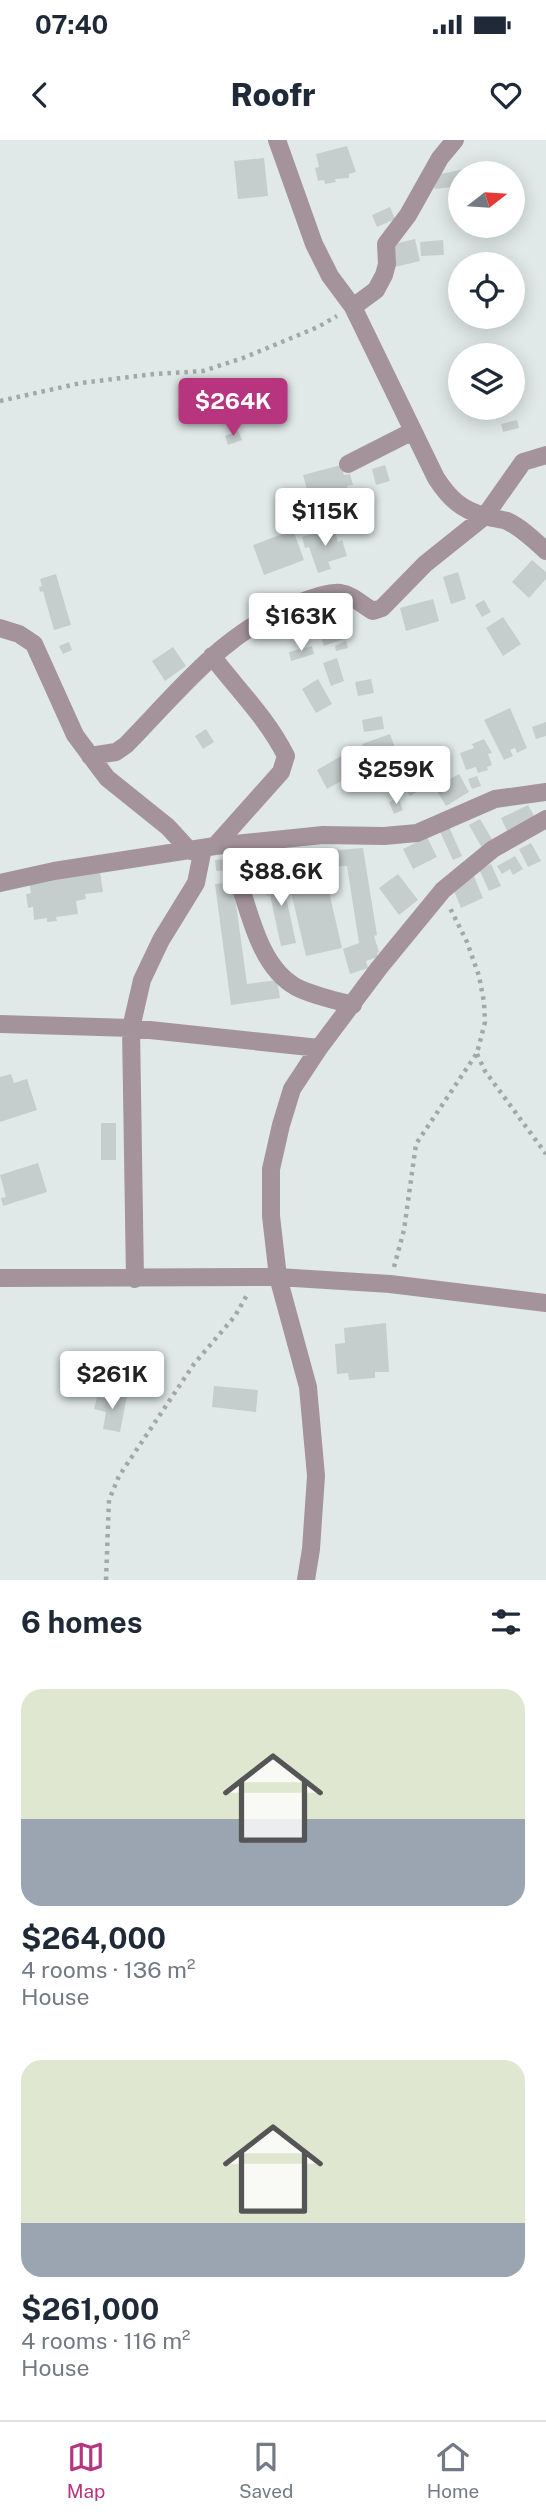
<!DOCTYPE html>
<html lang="en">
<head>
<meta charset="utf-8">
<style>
  :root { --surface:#fff; --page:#f2f2f3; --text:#1f2937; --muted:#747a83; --line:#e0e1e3; --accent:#b7357f }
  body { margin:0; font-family:"Public Sans",sans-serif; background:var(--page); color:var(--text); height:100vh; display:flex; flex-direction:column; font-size:26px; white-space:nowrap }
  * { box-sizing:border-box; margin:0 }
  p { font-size:23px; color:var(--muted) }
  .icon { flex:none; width:38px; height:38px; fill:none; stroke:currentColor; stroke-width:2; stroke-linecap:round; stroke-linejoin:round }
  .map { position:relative; height:1440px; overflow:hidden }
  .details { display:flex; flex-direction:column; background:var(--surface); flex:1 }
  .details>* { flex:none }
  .needle { width:46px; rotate:73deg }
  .fabs { position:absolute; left:448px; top:21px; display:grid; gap:14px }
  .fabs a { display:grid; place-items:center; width:77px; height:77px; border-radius:50%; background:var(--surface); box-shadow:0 4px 18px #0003; font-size:35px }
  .price { position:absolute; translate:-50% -60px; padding:0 16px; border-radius:7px; background:#fff; color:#222; font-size:23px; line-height:46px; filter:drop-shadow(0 2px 4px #0008) }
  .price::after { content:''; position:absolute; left:50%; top:42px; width:21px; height:16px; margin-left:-10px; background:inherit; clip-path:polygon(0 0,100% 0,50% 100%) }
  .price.on { background:var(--accent); color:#fff }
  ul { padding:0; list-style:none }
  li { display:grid; align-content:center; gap:14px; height:371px; padding:0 21px }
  li span { display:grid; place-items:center; height:217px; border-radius:21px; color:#555 }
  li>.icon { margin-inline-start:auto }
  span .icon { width:126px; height:126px; fill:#fffc; stroke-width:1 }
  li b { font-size:30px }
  h2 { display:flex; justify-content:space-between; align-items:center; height:84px; padding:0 21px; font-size:30px }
  .status { display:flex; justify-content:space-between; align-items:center; height:49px; padding:0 35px; background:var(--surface); direction:ltr }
  .status svg { height:19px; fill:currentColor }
  header { display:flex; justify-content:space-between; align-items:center; height:91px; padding:0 21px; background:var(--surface); font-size:32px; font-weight:800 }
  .tab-bar { display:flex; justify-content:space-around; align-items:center; height:98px; border-top:2px solid var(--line); background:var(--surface); font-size:19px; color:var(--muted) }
  .tab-bar a { display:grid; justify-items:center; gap:4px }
  .tab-bar .on { color:var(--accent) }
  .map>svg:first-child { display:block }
  .building { fill:#c5cecd }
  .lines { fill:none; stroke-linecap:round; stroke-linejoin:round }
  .path { stroke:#a1a8a8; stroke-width:4.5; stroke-dasharray:3.5 5; stroke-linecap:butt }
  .minor { stroke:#a4939b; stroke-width:18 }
</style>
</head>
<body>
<div class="status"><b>07:40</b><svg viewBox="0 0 49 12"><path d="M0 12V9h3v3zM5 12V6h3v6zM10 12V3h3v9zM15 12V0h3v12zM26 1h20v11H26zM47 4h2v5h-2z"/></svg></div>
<header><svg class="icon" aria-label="back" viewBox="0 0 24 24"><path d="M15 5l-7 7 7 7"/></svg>Roofr<svg class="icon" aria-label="heart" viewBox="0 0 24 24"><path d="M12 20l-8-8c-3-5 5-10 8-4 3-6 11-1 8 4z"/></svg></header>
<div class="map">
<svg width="546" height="1440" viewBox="0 0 546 1440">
  <rect width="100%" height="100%" fill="#e0e9e8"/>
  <path class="building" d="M347,6L356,32L349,34V38L335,39L336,42L325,44L324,40L318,41L315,28L319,27L316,14Z
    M264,18L268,56L238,59L234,21Z
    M465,29L466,33H460V46L435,49L431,36Z
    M390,67L395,79L377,87L372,75Z
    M415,99L420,121L395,127L390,105Z
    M443,100L444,115L421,116L420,102Z
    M479,177H507V178L482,184Z
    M513,249L521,250L519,262H513Z
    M517,280L519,288L503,292L501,284Z
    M238,291L242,300L228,305L225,296Z
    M341,325L344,335L350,334L353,345L347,346L351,358L323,366L320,354L309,357L303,335Z
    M385,325L390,341L376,345L372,329Z
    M334,387L338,402L342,400L347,416L328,422L331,429L318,433L309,407L305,408L302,397Z
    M293,390L304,420L264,435L253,405Z
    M532,420L546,432V439L529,458L512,442Z
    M458,432L466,459L451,464L443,437Z
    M56,434L71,485L54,490L43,451L40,452L39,447L42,446L40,439Z
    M433,459L439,481L406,491L400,468Z
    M484,460L491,472L482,477L475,465Z
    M503,477L521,504L503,516L486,488Z
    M337,481L343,499L324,506L318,488Z
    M346,501L348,508L336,511L335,506Z
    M69,502L72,510L63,514L59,506Z
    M312,506L314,514L291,521L289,512Z
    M173,507L186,526L165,541L152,521Z
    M337,518L344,541L331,546L323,523Z
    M318,539L332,564L316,573L302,549Z
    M371,539L374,553L358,556L355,542Z
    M510,568L527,608L517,613L515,608L510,610L513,616L504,620L484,580Z
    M382,576L384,589L364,592L362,580Z
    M546,582V596L536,599L532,587Z
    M206,589L214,602L203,609L195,596Z
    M390,594L396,611L385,615L390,627L373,633L362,604Z
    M484,599L492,613L488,614L492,625L487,627L488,630L478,633L476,627L466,630L460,613L474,608L472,604Z
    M343,615L354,634L327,649L317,630Z
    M423,615L438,640L410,656L395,631Z
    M459,634L469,652L446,666L435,648Z
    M477,636L481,646L472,649L468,639Z
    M398,658L403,670L394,674L389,662Z
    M528,665L537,681L509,695L501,678Z
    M480,679L493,701L482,708L469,685Z
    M449,687L462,716L453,720L440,692Z
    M427,697L437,717L413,729L403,709Z
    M531,703L541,721L528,727L519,709Z
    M363,708L377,795L374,796L379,812L377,813L378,817L366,821L368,828L350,834L343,809L359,803L347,726L303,728V726L216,731L215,720Z
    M515,716L523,729L513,735L510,729L502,734L497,726Z
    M491,724L501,746L489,751L479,729Z
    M100,732L103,752L85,754L86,759L76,761L78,774L56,777L57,781L47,782V778L34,780L33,767L28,768L26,754L31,753L29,741Z
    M398,734L418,760L399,775L379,748Z
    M473,734L483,758L461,768L452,746Z
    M275,737V741L292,737L295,750L285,752L296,803L281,806L270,755L267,756L263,739Z
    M233,742L247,844L277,840L280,858L231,865L215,744Z
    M327,743L342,808L306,816L291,752Z
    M11,934L14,943L27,939L37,970L0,982V937Z
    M101,983H116V1020H101Z
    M38,1023L47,1052L3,1066L1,1058L6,1057L0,1035Z
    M386,1183L389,1232H375V1238L349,1240L348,1233L337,1234L335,1204L345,1203L344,1188Z
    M214,1246L258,1250L256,1272L212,1267Z
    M109,1253L127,1256L120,1292L103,1289L106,1272L94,1269L97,1257L108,1259Z"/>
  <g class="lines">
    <path class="path" d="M0,261L81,243L154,234L203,231L243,218L318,187L337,176
      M477,914L485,931L546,1014
      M394,1127L404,1090L416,1004L477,913L485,882L484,862L479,836L467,802L450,768
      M106,1440L109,1360L119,1336L194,1224L235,1176L247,1155"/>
    <path class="minor" d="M277,0L314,104L330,136L353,167L436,338C449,358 461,370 485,376C492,378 500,379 507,381C522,388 534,400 546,411
      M353,167L376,150L384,135L387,124L386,104L408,75L440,18L455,0
      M348,324L413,291
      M0,488L19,494L34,504L75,595L107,638L168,687L190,711
      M212,516C237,549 267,578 286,616L281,632L215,706
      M90,616L116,612L126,605C182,548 226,488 304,461C315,457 329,452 340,453C353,455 362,465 373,471L382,468L425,424L485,376L523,322L546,315
      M238,739C250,774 260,827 296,847C314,856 334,860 353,865
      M0,743L54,731L215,706L323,695L384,696L417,693L495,659L546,652
      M0,884L131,888L319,908
      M0,1138L278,1137L390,1144L546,1163
      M135,1139L131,888L142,840L161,800L196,743L203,708
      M306,1440L311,1409L316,1336L308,1247L278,1137L271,1076V1029L281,985L292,949L319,908L379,828L443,750L493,709L546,679"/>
  </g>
</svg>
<div class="fabs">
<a><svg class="needle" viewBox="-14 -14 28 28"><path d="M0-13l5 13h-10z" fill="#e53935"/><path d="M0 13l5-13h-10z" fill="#747a83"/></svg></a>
<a><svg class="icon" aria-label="locate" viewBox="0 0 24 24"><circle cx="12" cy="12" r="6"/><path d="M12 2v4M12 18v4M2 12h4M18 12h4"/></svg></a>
<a><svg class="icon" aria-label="layers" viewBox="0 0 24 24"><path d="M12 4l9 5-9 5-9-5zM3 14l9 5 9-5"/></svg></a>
</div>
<b class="price on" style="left:233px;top:298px">$264K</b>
<b class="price" style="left:325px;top:408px">$115K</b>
<b class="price" style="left:301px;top:513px">$163K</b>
<b class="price" style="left:396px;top:666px">$259K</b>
<b class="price" style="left:281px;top:768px">$88.6K</b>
<b class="price" style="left:112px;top:1271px">$261K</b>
</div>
<section class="details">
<h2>6 homes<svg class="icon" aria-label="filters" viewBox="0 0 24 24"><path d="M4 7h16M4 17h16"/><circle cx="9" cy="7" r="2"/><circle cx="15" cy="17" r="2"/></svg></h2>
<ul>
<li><span style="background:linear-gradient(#dfe7d0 60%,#9aa5b1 0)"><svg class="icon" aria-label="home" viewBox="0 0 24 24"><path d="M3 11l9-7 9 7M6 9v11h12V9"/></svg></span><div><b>$264,000</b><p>4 rooms · 136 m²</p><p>House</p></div></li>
<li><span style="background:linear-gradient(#dfe7d0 75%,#9aa5b1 0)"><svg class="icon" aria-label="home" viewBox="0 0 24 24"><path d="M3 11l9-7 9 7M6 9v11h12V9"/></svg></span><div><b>$261,000</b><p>4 rooms · 116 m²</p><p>House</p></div></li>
</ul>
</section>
<nav class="tab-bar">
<a class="on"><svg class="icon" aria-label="map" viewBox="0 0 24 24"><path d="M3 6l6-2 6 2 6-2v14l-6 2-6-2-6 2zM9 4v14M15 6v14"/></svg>Map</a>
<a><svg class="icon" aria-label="saved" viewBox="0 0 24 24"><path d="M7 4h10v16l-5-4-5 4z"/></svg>Saved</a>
<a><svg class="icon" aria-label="home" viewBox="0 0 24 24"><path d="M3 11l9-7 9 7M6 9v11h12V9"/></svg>Home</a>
</nav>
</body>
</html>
